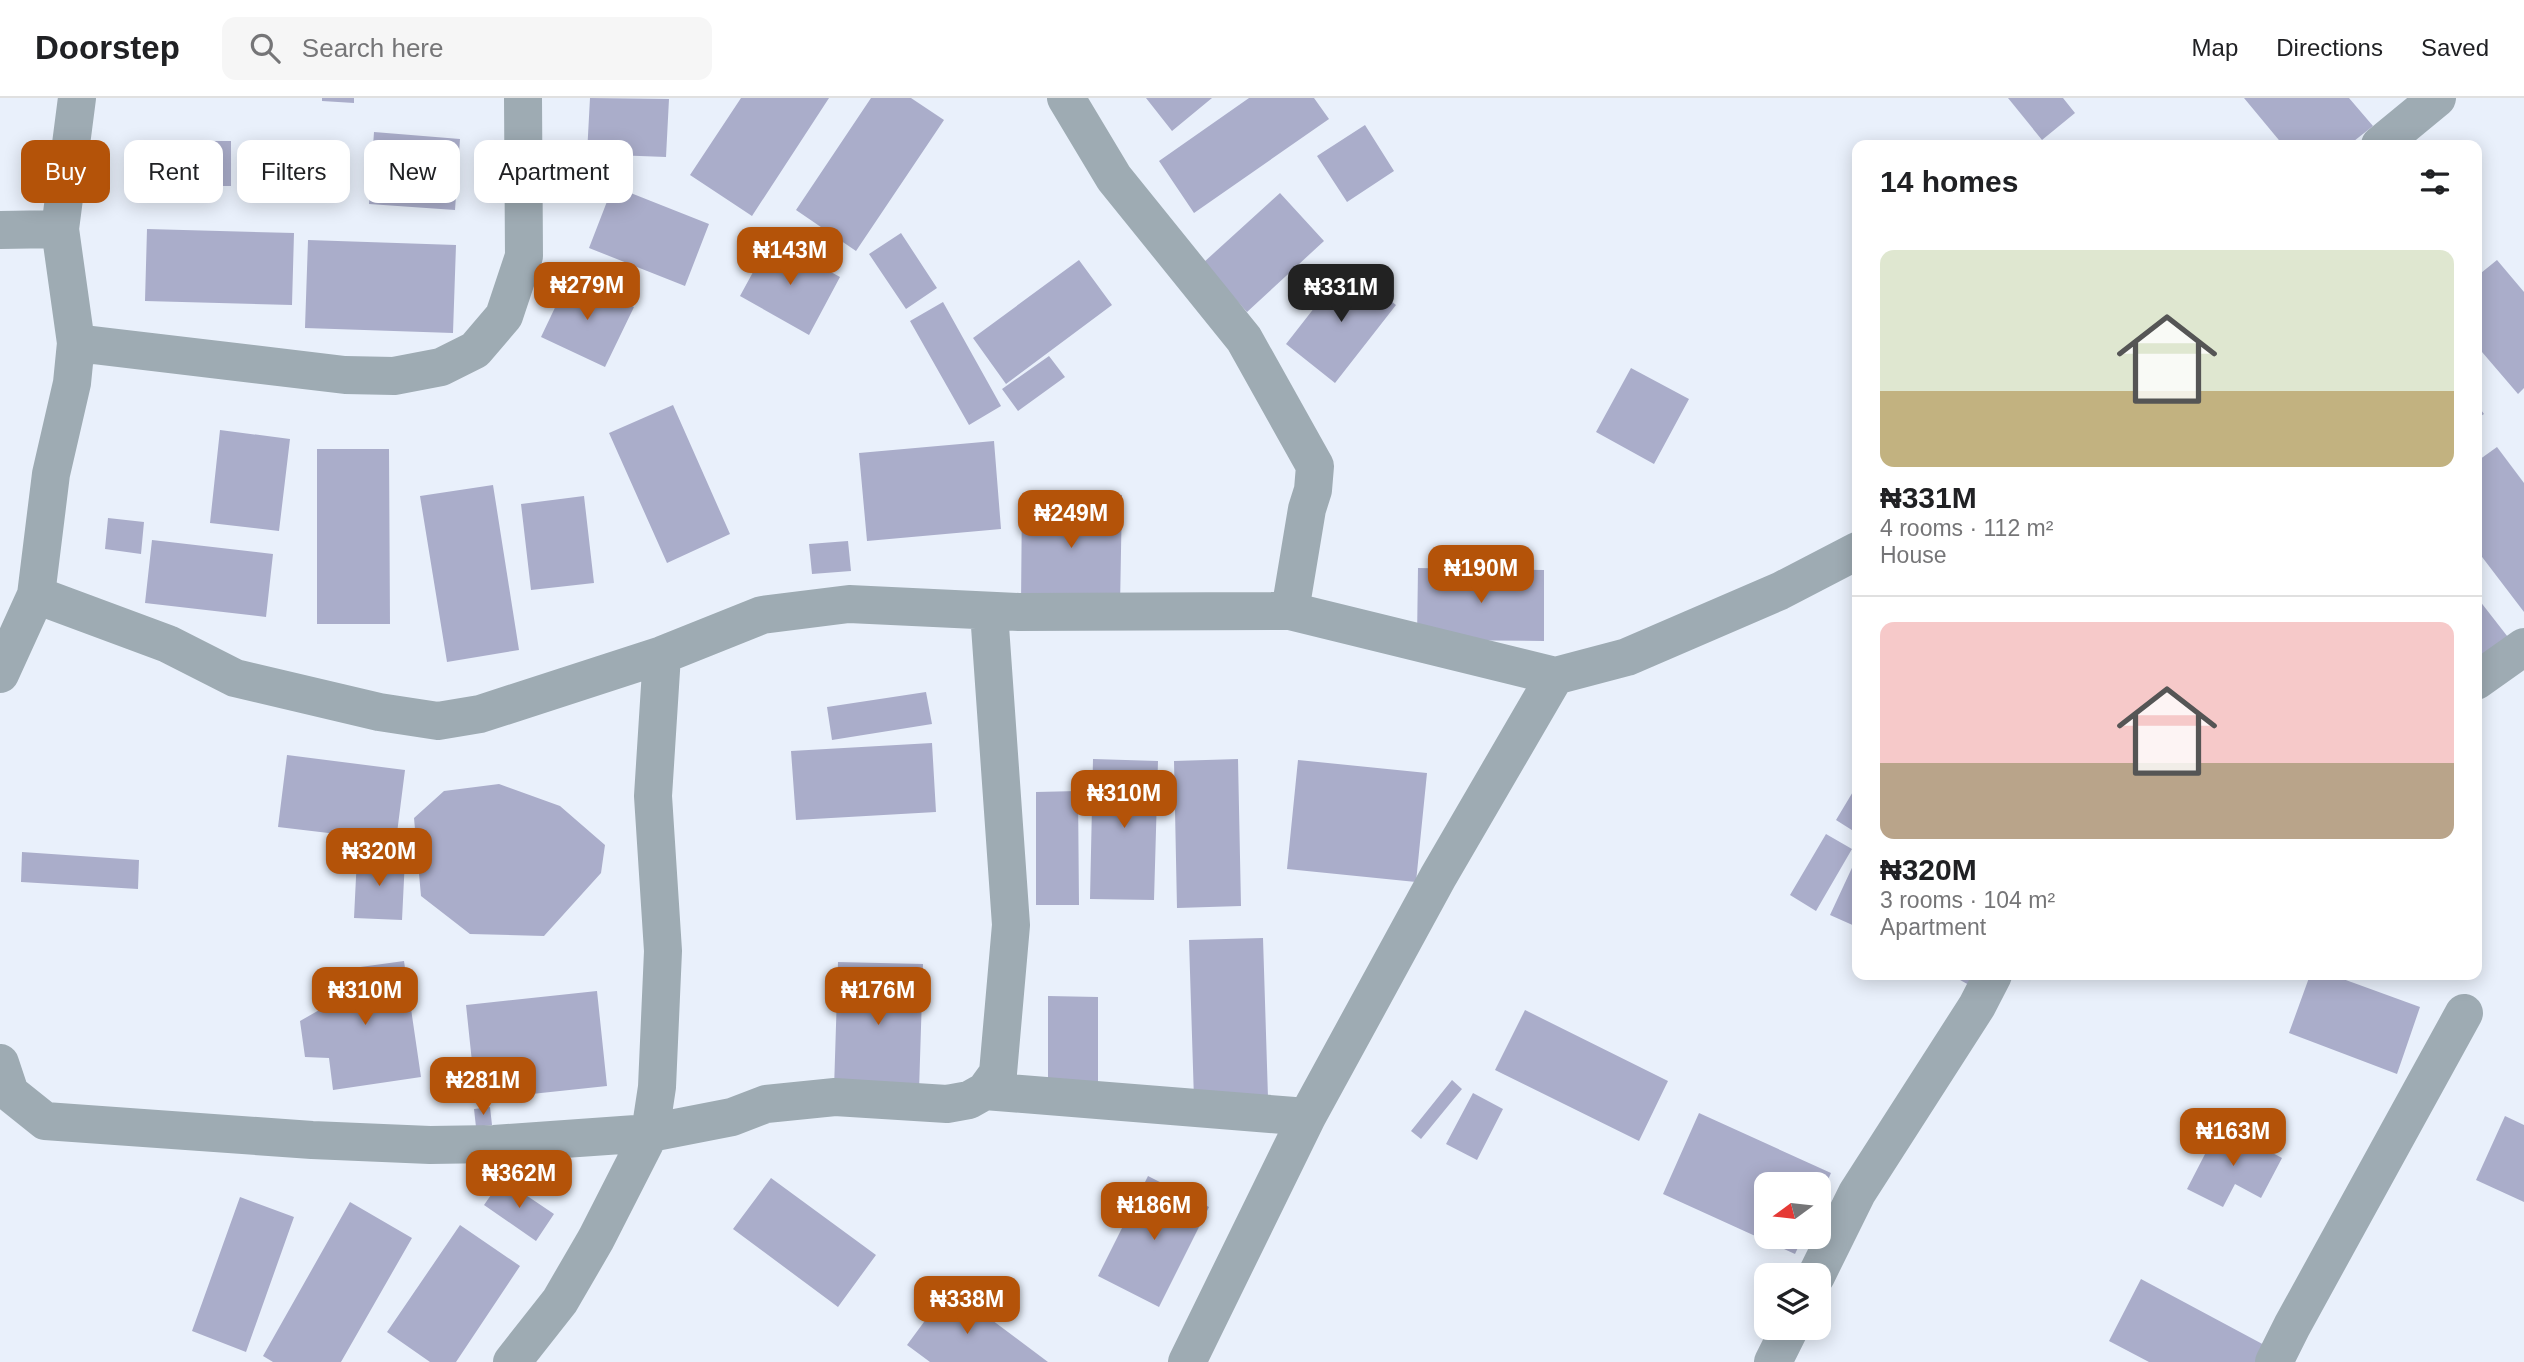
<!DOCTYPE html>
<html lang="en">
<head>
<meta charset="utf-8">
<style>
  :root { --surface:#fff; --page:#f6f6f6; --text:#202124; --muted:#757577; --line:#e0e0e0; --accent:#b45309 }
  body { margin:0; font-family:Helvetica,sans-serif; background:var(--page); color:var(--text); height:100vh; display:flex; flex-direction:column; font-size:26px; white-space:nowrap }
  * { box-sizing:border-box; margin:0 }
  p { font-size:23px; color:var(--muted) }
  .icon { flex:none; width:38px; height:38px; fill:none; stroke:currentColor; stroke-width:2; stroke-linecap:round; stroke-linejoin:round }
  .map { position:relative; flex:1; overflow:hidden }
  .side { position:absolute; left:1852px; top:42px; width:630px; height:840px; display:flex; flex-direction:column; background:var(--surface); border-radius:14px; box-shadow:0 4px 18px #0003 }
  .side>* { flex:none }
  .guide { position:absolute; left:21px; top:42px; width:665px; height:63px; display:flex; gap:14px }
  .needle { width:46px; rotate:255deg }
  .controls { position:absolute; left:1754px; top:1074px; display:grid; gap:14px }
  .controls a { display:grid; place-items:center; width:77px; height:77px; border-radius:14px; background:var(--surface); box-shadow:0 4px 18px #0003; font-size:35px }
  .price { position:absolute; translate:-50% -60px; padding:0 16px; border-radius:14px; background:var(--accent); color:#fff; font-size:23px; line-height:46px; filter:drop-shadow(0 2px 4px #0008) }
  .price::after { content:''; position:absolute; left:50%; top:42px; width:21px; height:16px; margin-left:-10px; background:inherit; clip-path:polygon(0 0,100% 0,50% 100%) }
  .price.on { background:#222; color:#fff }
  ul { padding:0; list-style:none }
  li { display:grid; align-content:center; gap:14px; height:371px; padding:0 28px }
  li+li { border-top:2px solid var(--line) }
  li span { display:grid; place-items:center; height:217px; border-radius:14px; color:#555 }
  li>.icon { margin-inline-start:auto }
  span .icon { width:126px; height:126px; fill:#fffc; stroke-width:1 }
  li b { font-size:30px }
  h2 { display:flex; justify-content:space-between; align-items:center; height:84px; padding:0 28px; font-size:30px }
  .tag { padding:0 24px; border-radius:14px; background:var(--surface); box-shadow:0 4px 18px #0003; font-size:24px; line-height:63px }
  .tag.on { background:var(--accent); color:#fff }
  header { display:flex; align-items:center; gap:42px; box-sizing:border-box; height:98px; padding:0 35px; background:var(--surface); border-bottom:2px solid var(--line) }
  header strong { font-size:33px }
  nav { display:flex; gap:38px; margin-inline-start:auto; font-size:24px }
  .search { width:490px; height:63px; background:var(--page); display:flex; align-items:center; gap:18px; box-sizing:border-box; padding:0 24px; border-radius:14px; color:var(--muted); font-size:26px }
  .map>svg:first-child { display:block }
  .building { fill:#aaadca }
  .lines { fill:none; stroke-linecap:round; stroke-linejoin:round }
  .minor { stroke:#9eabb3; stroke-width:38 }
</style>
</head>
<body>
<header>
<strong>Doorstep</strong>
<div class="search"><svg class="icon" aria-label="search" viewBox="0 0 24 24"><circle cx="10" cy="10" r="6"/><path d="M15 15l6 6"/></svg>Search here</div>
<nav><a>Map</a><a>Directions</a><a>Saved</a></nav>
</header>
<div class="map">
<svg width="2524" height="1264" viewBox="0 0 2524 1264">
  <rect width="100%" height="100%" fill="#e9f0fb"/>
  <path class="building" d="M322,0H354V5L322,3Z
    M590,0L669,1L666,59L587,56Z
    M741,0H829L752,118L690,77Z
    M871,0H911L944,22L856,153L796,112Z
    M1146,0H1212L1172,33Z
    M1249,0H1314L1329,21L1194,115L1159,63Z
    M2008,0H2063L2075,15L2042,42Z
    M2244,0H2349L2373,28L2349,47H2283Z
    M1365,27L1394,73L1347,104L1317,58Z
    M374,34L460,41L455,112L369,106Z
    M154,43H231V88H155Z
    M613,88L709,126L685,188L589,150Z
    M1280,95L1324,143L1247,214L1203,165Z
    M147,131L294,135L292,207L145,203Z
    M901,135L937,190L906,211L869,156Z
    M771,141L840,179L809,237L740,198Z
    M308,142L456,147L453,235L305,230Z
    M1079,162L1112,207L1006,286L973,240Z
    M2497,162L2524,194V290L2518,296L2476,247V179Z
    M1347,168L1396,207L1335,285L1286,246Z
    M570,178L634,209L605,269L541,239Z
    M943,204L1001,308L969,327L910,223Z
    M1049,258L1065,279L1018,313L1002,291Z
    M1631,270L1689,301L1654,366L1596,334Z
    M2476,305L2484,316L2476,321Z
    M673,307L730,436L667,465L609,335Z
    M220,332L290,341L279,433L210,425Z
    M994,343L1001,431L867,443L859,355Z
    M2497,349L2524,385V514L2476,451V364Z
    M317,351H389L390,526H317Z
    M493,387L519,552L447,564L420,398Z
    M1022,395L1122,397L1120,509L1021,508Z
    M584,398L594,485L531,492L521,406Z
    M108,420L144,424L141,456L105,451Z
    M152,442L273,456L266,519L145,505Z
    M848,443L851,473L812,476L809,446Z
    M1418,470L1544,472V543L1417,542Z
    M2476,498L2511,543L2476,570Z
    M926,594L932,626L832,642L827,609Z
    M932,645L936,714L796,722L791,653Z
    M287,657L405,672L396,743L278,729Z
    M1093,661L1158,663L1154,802L1090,801Z
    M1238,661L1241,808L1177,810L1174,663Z
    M1298,662L1427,675L1416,784L1287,771Z
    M499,686L560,708L605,747L601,775L544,838L470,836L421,798L414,720L444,693Z
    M1857,687V731L1855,734L1836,722Z
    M1078,693L1079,807H1036V694Z
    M1826,736L1852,751L1816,813L1790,797Z
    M22,754L139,762L138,791L21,784Z
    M357,759L405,761L402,822L354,820Z
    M1857,759V829L1830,817Z
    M1263,840L1268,1000L1194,1002L1189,842Z
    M404,863L421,979L333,992L329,960L305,959L300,923L328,907L324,874Z
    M838,864L923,866L919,993L834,991Z
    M1951,877H1989L1980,893Z
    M2310,877H2332L2420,909L2397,976L2289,935Z
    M597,893L607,988L476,1002L466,907Z
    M1048,898L1098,899V987H1048Z
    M1525,912L1668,983L1639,1043L1495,972Z
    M1452,982L1462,991L1421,1041L1411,1033Z
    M1473,995L1503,1011L1477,1062L1446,1046Z
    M490,1009L492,1027L476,1029L474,1011Z
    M1699,1015L1831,1075L1818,1104V1087H1766V1139H1803L1795,1156L1663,1096Z
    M2505,1018L2524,1027V1104L2476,1082Z
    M2220,1027L2282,1060L2261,1100L2235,1086L2223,1109L2187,1091Z
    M1148,1078L1209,1109L1159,1209L1098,1178Z
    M771,1080L876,1157L838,1209L733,1131Z
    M502,1081L554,1116L536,1143L484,1107Z
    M240,1099L294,1119L246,1254L192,1233Z
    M350,1104L412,1140L341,1264H273L263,1258Z
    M460,1127L520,1168L456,1264H430L387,1234Z
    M2141,1181L2268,1249L2260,1264H2149L2109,1243Z
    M949,1190L1048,1264H930L907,1247Z"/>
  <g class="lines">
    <path class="minor" d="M1066,0L1114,80L1244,241L1315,368L1313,392L1307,411L1290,513
      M2380,47L2437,0
      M0,132L60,131
      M76,245L345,277L394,278L441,269L475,252L504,218L524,158L523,0
      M36,497L168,546L235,580L379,614L438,623L480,616L662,557L762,517L849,506L1019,514L1290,513L1555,578L1627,559L1780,493L1857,453
      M0,576L36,497L51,376L72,285L76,245L60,131L77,0
      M2476,583L2524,549
      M0,965L10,995L45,1023L312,1042L430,1047L494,1046L650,1035L732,1019L766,1006L835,999L947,1006L969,1002L985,993L998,975L1011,827L989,514
      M985,993L1307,1019
      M1816,1178L1857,1095L1977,908L1993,877
      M512,1264L560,1203L596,1141L650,1035L657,989L663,853L653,698L662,557
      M1187,1264L1307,1019L1438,779L1555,578
      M1773,1264L1790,1230
      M2274,1264L2292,1228L2464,915"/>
  </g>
</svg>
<div class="controls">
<a><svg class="needle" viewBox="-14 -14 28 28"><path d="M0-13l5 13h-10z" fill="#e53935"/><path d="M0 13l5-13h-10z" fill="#757577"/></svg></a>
<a><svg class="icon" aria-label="layers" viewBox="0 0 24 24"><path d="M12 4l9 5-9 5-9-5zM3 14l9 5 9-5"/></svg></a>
</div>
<b class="price" style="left:790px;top:189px">₦143M</b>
<b class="price" style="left:587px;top:224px">₦279M</b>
<b class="price on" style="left:1341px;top:226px">₦331M</b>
<b class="price" style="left:1071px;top:452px">₦249M</b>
<b class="price" style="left:1481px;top:507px">₦190M</b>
<b class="price" style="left:1124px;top:732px">₦310M</b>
<b class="price" style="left:379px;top:790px">₦320M</b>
<b class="price" style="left:365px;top:929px">₦310M</b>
<b class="price" style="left:878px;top:929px">₦176M</b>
<b class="price" style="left:483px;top:1019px">₦281M</b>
<b class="price" style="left:2233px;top:1070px">₦163M</b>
<b class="price" style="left:519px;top:1112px">₦362M</b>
<b class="price" style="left:1154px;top:1144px">₦186M</b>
<b class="price" style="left:967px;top:1238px">₦338M</b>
<div class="guide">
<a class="tag on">Buy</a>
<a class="tag">Rent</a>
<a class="tag">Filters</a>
<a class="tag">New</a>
<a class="tag">Apartment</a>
</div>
<section class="side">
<h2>14 homes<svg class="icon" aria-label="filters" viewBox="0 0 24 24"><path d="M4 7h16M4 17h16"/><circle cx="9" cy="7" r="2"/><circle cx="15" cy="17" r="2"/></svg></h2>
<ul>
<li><span style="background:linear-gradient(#dfe7d0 65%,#c2b280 0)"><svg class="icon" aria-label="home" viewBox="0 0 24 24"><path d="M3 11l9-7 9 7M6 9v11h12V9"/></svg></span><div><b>₦331M</b><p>4 rooms · 112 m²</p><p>House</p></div></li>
<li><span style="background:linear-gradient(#f6c9c9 65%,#b9a48a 0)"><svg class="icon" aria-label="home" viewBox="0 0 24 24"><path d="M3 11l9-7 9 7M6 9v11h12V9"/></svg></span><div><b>₦320M</b><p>3 rooms · 104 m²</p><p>Apartment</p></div></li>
</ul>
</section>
</div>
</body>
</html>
